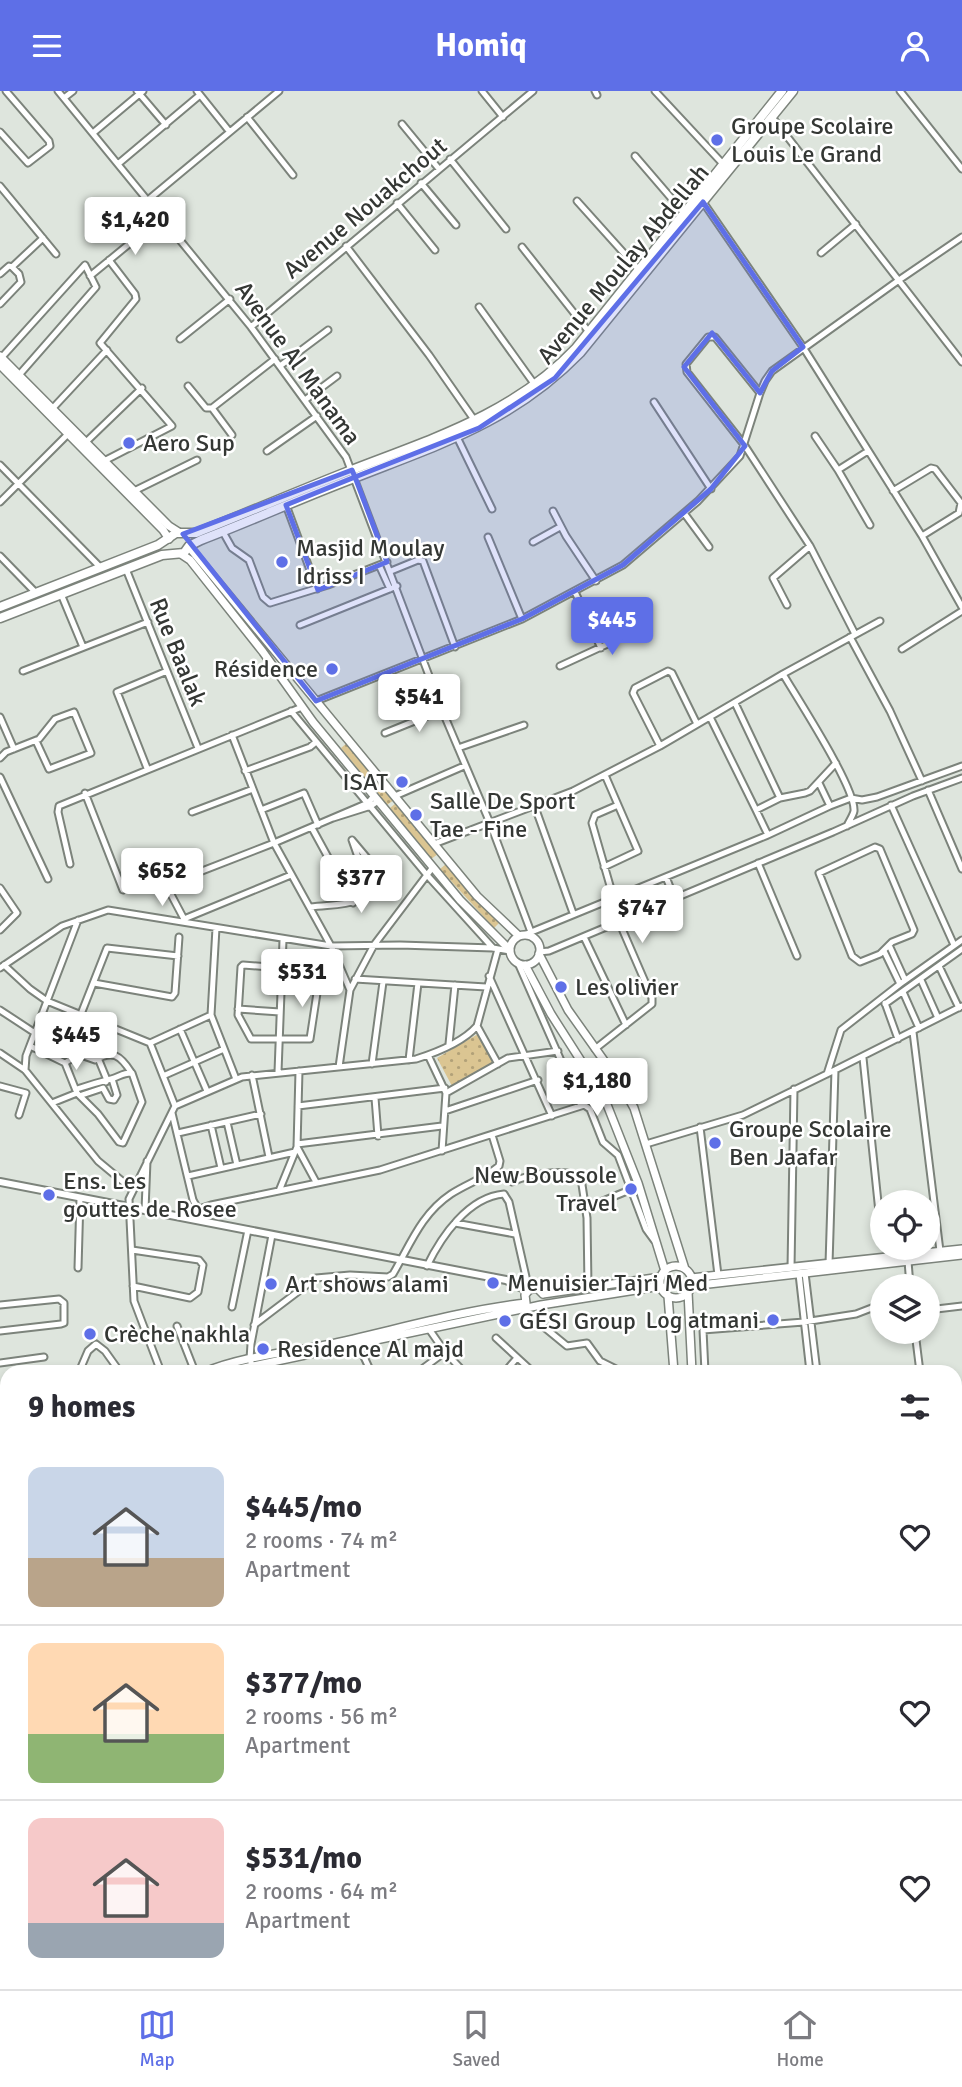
<!DOCTYPE html>
<html lang="en">
<head>
<meta charset="utf-8">
<style>
  :root { --surface:#fff; --page:#f7f7f7; --text:#2b2b33; --muted:#7c7c81; --line:#e1e1e2; --accent:#5e6fe7 }
  body { margin:0; font-family:Signika,sans-serif; background:var(--page); color:var(--text); height:100vh; display:flex; flex-direction:column; font-size:26px; white-space:nowrap }
  * { box-sizing:border-box; margin:0 }
  p { font-size:23px; color:var(--muted) }
  .icon { flex:none; width:38px; height:38px; fill:none; stroke:currentColor; stroke-width:2; stroke-linecap:round; stroke-linejoin:round }
  .map { position:relative; flex:1; overflow:hidden }
  .details { position:absolute; left:0px; top:1274px; width:962px; height:625px; display:flex; flex-direction:column; background:var(--surface); border-radius:21px 21px 0 0; box-shadow:0 4px 10px #0003 }
  .details>* { flex:none }
  .tools { position:absolute; left:870px; top:1099px; display:grid; gap:14px }
  .tools a { display:grid; place-items:center; width:70px; height:70px; border-radius:50%; background:var(--surface); box-shadow:0 4px 10px #0003; font-size:35px }
  .price { position:absolute; translate:-50% -60px; padding:0 16px; border-radius:7px; background:#fff; color:#222; font-size:23px; line-height:46px; filter:drop-shadow(0 2px 4px #0008) }
  .price::after { content:''; position:absolute; left:50%; top:42px; width:21px; height:16px; margin-left:-10px; background:inherit; clip-path:polygon(0 0,100% 0,50% 100%) }
  .price.active { background:var(--accent); color:#fff }
  ul { padding:0; list-style:none }
  li { display:flex; align-items:center; gap:21px; height:175px; padding:0 28px }
  li+li { border-top:2px solid var(--line) }
  li span { display:grid; place-items:center; flex:none; width:196px; height:140px; border-radius:14px; color:#555 }
  li>.icon { margin-inline-start:auto }
  span .icon { width:84px; height:84px; fill:#fffc; stroke-width:1 }
  li b { font-size:30px }
  h2 { display:flex; justify-content:space-between; align-items:center; height:84px; padding:0 28px; font-size:30px }
  header { display:flex; justify-content:space-between; align-items:center; height:91px; padding:0 28px; background:var(--accent); color:#fff; font-size:32px; font-weight:700 }
  .tab-bar { display:flex; justify-content:space-around; align-items:center; height:98px; border-top:2px solid var(--line); background:var(--surface); font-size:19px; color:var(--muted) }
  .tab-bar a { display:grid; justify-items:center; gap:4px }
  .tab-bar .active { color:var(--accent) }
  .map>svg:first-child { display:block }
  .grass { fill:url(#grass-dots) }
  .lines { fill:none; stroke-linecap:round; stroke-linejoin:round }
  .minor-casing { stroke:#7c837b; stroke-width:9 }
  .tertiary-casing { stroke:#7c837b; stroke-width:10 }
  .secondary-casing { stroke:#7c837b; stroke-width:10 }
  .primary-casing { stroke:#7c837b; stroke-width:11 }
  .minor { stroke:#fff; stroke-width:5 }
  .tertiary { stroke:#fff; stroke-width:6 }
  .secondary { stroke:#fff; stroke-width:7 }
  .primary { stroke:#fff; stroke-width:8 }
  .marked { fill:#5e6fe7; fill-opacity:0.2; stroke:#5e6fe7; stroke-width:5; stroke-linejoin:round }
  .poi-dot { fill:#5e6fe7; stroke:#fff; stroke-width:2.5 }
  .labels { text-anchor:middle; stroke-width:5; stroke-linejoin:round; paint-order:stroke }
  .poi-label { font-size:24px; fill:#343734; stroke:#fff; text-anchor:start }
  .street-label { font-size:24px; fill:#343734; stroke:#fff }
</style>
</head>
<body>
<header><svg class="icon" aria-label="menu" viewBox="0 0 24 24"><path d="M4 6h16M4 12h16M4 18h16"/></svg>Homiq<svg class="icon" aria-label="person" viewBox="0 0 24 24"><circle cx="12" cy="8" r="4"/><path d="M4 21q1-7 8-7t8 7"/></svg></header>
<div class="map">
<svg width="962" height="1898" viewBox="0 0 962 1898">
  <defs>
    <pattern id="grass-dots" width="8" height="8" patternUnits="userSpaceOnUse" patternTransform="scale(1.75)"><rect width="8" height="8" fill="#dbc592"/><path d="M2 2h.1M6 6h.1" fill="none" stroke="#b2a178" stroke-width="1.8" stroke-linecap="round"/></pattern>
  </defs>
  <rect width="100%" height="100%" fill="#dee5dd"/>
  <path class="grass" d="M347,652L394,709L387,714L341,657Z
    M396,712L438,763L431,768L390,717Z
    M446,773L499,832L494,837L440,778Z
    M478,943L496,972L452,995L437,967Z"/>
  <g class="lines">
    <defs>
      <path id="minor" d="M58,0L251,236L346,366L442,619L490,732L531,841
        M137,0L166,34
        M197,0L229,40
        M482,0L503,26
        M595,0L597,4
        M655,0L723,73
        M900,0L962,78
        M64,7L73,0
        M247,26L293,84
        M772,26L962,271
        M402,33L439,78
        M0,41L28,72L50,55L49,50L6,0
        M93,42L143,0
        M635,65L684,122
        M450,68L506,138
        M118,73L200,4
        M421,92L456,134
        M0,95L56,163
        M148,109L279,0
        M577,110L639,179
        M703,111L803,256L922,445L962,516
        M397,112L435,159
        M346,155L429,264L475,330
        M522,156L589,241
        M821,162L856,133
        M0,183L9,175L12,176L43,147
        M90,185L162,126
        M0,213L21,191L19,183L12,176
        M479,216L535,294
        M251,236L533,0
        M180,248L230,208
        M2,266L85,174L96,196L19,284
        M280,275L328,239
        M188,295L206,317H212L275,268
        M760,302L715,246H708L686,273L687,281L745,355L810,455L855,543
        M305,309L337,285
        M654,311L711,398
        M212,317L232,344
        M52,318L107,259
        M815,345L838,379
        M457,346L492,418
        M86,351L142,297
        M267,360L317,325
        M868,360L838,379L870,434
        M104,370L172,335L100,252L136,208L135,203L109,169
        M0,374L101,477
        M134,400L197,369
        M893,400L931,377L935,378L961,412L959,422L922,445
        M0,411L68,343
        M286,414L317,498
        M553,420L566,445L596,490
        M684,422L709,456
        M223,441L232,457L249,469L263,506L270,512L328,494L387,471
        M488,446L522,528
        M533,451L560,436
        M0,465L36,502
        M379,474L390,498
        M126,478L198,657
        M391,480L418,469L423,470L455,556
        M575,501L601,557
        M61,503L83,556
        M787,514L773,487L810,455
        M300,534L397,495
        M850,546L890,620L922,690
        M902,558L962,520
        M560,575L612,551L648,528
        M23,580L148,531
        M783,583C797,607 856,697 854,720C853,725 849,730 847,735
        M316,610L522,528L623,474L698,410L740,365L760,302L765,290L772,280L899,189L962,146
        M291,620L426,783L493,857
        M0,626L14,658
        M710,626L756,719L780,707L735,612
        M385,642L442,619
        M232,644L274,752L331,855L350,899L339,976
        M660,655L633,602L635,597L668,580L672,582L697,633
        M458,657L524,634
        M0,667L6,661L39,648L55,628L74,621L91,662L49,678L36,650
        M147,677L117,601L167,580
        M245,680L310,656L316,651
        M0,686L48,788
        M819,692L830,715
        M928,699L962,778
        M85,702L123,799
        M395,705L464,675
        M780,707L805,702L810,700L836,672
        M891,714L954,854
        M535,716L573,822
        M261,719L304,702L318,734
        M756,719L768,744
        M192,721L253,698
        M333,727L371,715L378,710
        M312,737L353,812
        M352,749L371,803
        M434,753L573,700L660,655L783,583L880,530
        M875,756L880,758L914,839L912,843L892,851L880,863L860,871L852,865L819,782Z
        M758,772L797,865
        M70,773L58,721L59,715L302,616
        M604,776L638,760L605,684
        M666,786L675,809
        M0,797L17,822L0,839
        M310,816C346,812 359,817 384,787L352,749
        M184,828L166,794L274,752L368,712L374,705
        M184,828L291,784
        M216,837L211,924L236,988
        M524,844L768,744L830,715L851,707L862,709L877,706L962,675
        M584,846L626,934
        M889,854L905,889
        M884,860L900,893
        M539,861L549,860L833,741L913,705L962,687
        M518,872L581,1015
        M4,874L30,898L47,910L150,952
        M939,875L959,917
        M0,877L62,835L108,819L331,855L400,854L493,857L510,860
        M489,885L552,1025
        M281,887L308,889L315,893L317,902L310,948H251L238,924L241,876L243,874L282,877
        M355,888L486,896
        M921,889L938,927
        M94,892L172,906L175,902L179,846
        M350,899L374,854L433,776
        M903,901L919,937
        M885,912L898,948
        M885,913L962,858
        M238,918L280,921
        M0,919L35,942
        M81,923L107,857L178,865
        M477,935L498,973
        M180,938L207,1000
        M913,941L940,1160
        M150,952L175,1015L129,1108L134,1210L161,1281
        M150,952L211,924
        M449,953L455,894
        M30,955L65,972L77,964L96,930
        M595,958L652,913V907L623,840L592,732L595,724L618,714
        M0,962L25,979L98,1070L133,1099
        M78,963L95,969C113,959 120,964 131,981
        M428,964L446,1002L442,1060
        M98,967L107,989L106,991
        M863,967L882,1150
        M409,969L418,892
        M372,973L383,891
        M25,979L26,965L78,829
        M835,979L962,915
        M278,981L283,849
        M827,983L841,939L900,893L962,849
        M252,984L269,1066
        M163,985L224,958
        M0,995L26,1002L19,1024
        M77,998C89,994 99,991 111,988C119,986 124,981 132,982L142,1011L123,1052L119,1051L98,1023L77,1002
        M446,1002L508,967L558,960
        M82,1004L103,997L109,1008L114,1009L117,1004L112,988
        M375,1007L378,1045
        M52,1012L77,1002L65,972
        M175,1015L242,986L416,968C435,962 463,951 477,935L498,858
        M298,1015L445,997
        M445,1020L538,989
        M172,1022L193,1109L204,1129
        M227,1031L237,1074
        M211,1034L221,1077
        M700,1036L718,1184
        M178,1042L261,1023
        M297,1053L442,1035
        M646,1053L743,1024L835,979L829,1173
        M297,1056L316,1091
        M188,1085L295,1061
        M512,1091C526,1084 569,1076 581,1087L587,1127L588,1196
        M279,1100L297,1056L299,980
        M586,1117L632,1098
        M145,1119L147,1070
        M181,1124L211,1114L380,1079L584,1014L590,1018L603,1051L618,1064L646,1138L654,1149
        M455,1132L515,1143
        M132,1159L199,1169L203,1174L198,1201L190,1207L133,1195
        M908,1170L910,1195
        M427,1175C441,1146 468,1106 504,1103L509,1111L529,1199
        M78,1177L80,1107
        M791,1177L794,998
        M805,1182L817,1281
        M799,1183L810,1281
        M0,1214L59,1208L64,1212V1232L61,1233L0,1240
        M232,1216L248,1139
        M522,1218L567,1255L587,1252L600,1270L622,1281
        M928,1219L962,1215
        M254,1234L316,1187L350,1184L388,1186L393,1183C410,1154 421,1123 451,1103C466,1093 485,1087 499,1075L500,1070L492,1044
        M177,1235L195,1281
        M429,1238L445,1261L464,1281
        M915,1241L920,1281
        M496,1247L533,1281
        M358,1253L371,1281
        M0,1272L44,1266
        M79,1281L88,1260L96,1253L105,1260L120,1281
        M254,1281L250,1268L251,1253L272,1144
        M418,1281L445,1261
        M505,1281L516,1268
        M705,1281L703,1239L804,1231L856,1223L882,1213
        M956,1302H962
        M0,1334H7
        M0,1354L6,1395L5,1406
        M956,1363H962
        M956,1385L962,1384
        M956,1412L962,1411
        M956,1458L962,1457
        M956,1491H962
        M0,1535L7,1572
        M0,1619L7,1617
        M0,1676L7,1666
        M0,1722L7,1720
        M0,1750L7,1755
        M0,1803L7,1792
        M5,1813L7,1823
        M0,1846L7,1845
        M0,1870H7
        M115,1892L173,1898
        M188,1892L189,1898
        M270,1892V1898
        M370,1892V1898
        M466,1892L467,1898
        M656,1896L657,1892
        M0,1897L7,1898
        M46,1898L47,1892
        M206,1898V1892
        M385,1898L426,1892
        M507,1898C527,1895 566,1889 585,1898
        M618,1898L621,1892"/>
      <path id="tertiary" d="M0,1091L506,1189L528,1200
        M81,1898V1892
        M88,1898L89,1892"/>
      <path id="secondary" d="M0,265L169,435L180,442
        M0,274L163,439L169,448
        M189,456L477,805L519,845
        M181,463L190,469L263,561L313,631L460,809L510,859
        M510 859a15 15 0 1 1 30 0a15 15 0 1 1-30 0Z
        M539,863L568,919L622,995L634,1017L685,1178
        M525,874L551,923L604,1006L638,1092L665,1180
        M660 1191a16 16 0 1 1 32 0a16 16 0 1 1-32 0Z
        M691,1187L962,1158
        M691,1195L962,1164
        M688,1201L692,1281
        M543,1203L661,1186
        M668,1205L674,1281
        M526,1212L525,1204L529,1199L537,1197L543,1203
        M205,1281C243,1265 286,1262 326,1254C392,1240 458,1220 526,1212
        M225,1281L541,1214L661,1195
        M0,1410L7,1405
        M0,1420L7,1416
        M715,1892V1898
        M731,1892V1898"/>
      <path id="primary" d="M0,516L158,454L176,442H196C247,422 298,400 349,380C431,348 514,323 576,257L782,0
        M0,527L162,464L184,462L189,455L201,449C251,430 299,408 349,389C437,354 512,332 580,262L793,0"/>
    </defs>
    <use href="#minor" class="minor-casing"/>
    <use href="#tertiary" class="tertiary-casing"/>
    <use href="#secondary" class="secondary-casing"/>
    <use href="#primary" class="primary-casing"/>
    <use href="#minor" class="minor"/>
    <use href="#tertiary" class="tertiary"/>
    <use href="#secondary" class="secondary"/>
    <use href="#primary" class="primary"/>
  </g>
  <path class="marked" d="M703,111L803,256L772,280L760,302L712,242L684,276L745,355L711,398L623,474L522,528L316,610L183,443L352,379L355,386L286,414L318,499L387,471L355,386L479,337L555,287Z"/>
  <g class="poi-dot">
    <circle cx="717" cy="49" r="7"/>
    <circle cx="129" cy="352" r="7"/>
    <circle cx="282" cy="471" r="7"/>
    <circle cx="332" cy="578" r="7"/>
    <circle cx="402" cy="691" r="7"/>
    <circle cx="416" cy="724" r="7"/>
    <circle cx="561" cy="896" r="7"/>
    <circle cx="715" cy="1052" r="7"/>
    <circle cx="631" cy="1098" r="7"/>
    <circle cx="49" cy="1104" r="7"/>
    <circle cx="493" cy="1192" r="7"/>
    <circle cx="271" cy="1193" r="7"/>
    <circle cx="773" cy="1229" r="7"/>
    <circle cx="505" cy="1230" r="7"/>
    <circle cx="90" cy="1243" r="7"/>
    <circle cx="263" cy="1258" r="7"/>
  </g>
  <g class="labels">
    <g class="poi-label">
      <text x="731" y="43">Groupe Scolaire<tspan x="731" dy="28">Louis Le Grand</tspan></text>
      <text x="143" y="360">Aero Sup</text>
      <text x="296" y="465">Masjid Moulay<tspan x="296" dy="28">Idriss I</tspan></text>
      <text x="318" y="586" text-anchor="end">Résidence</text>
      <text x="388" y="699" text-anchor="end">ISAT</text>
      <text x="430" y="718">Salle De Sport<tspan x="430" dy="28">Tae - Fine</tspan></text>
      <text x="575" y="904">Les olivier</text>
      <text x="729" y="1046">Groupe Scolaire<tspan x="729" dy="28">Ben Jaafar</tspan></text>
      <text x="617" y="1092" text-anchor="end">New Boussole<tspan x="617" dy="28">Travel</tspan></text>
      <text x="63" y="1098">Ens. Les<tspan x="63" dy="28">gouttes de Rosee</tspan></text>
      <text x="507" y="1200">Menuisier Tajri Med</text>
      <text x="285" y="1201">Art shows alami</text>
      <text x="759" y="1237" text-anchor="end">Log atmani</text>
      <text x="519" y="1238">GÉSI Group</text>
      <text x="104" y="1251">Crèche nakhla</text>
      <text x="277" y="1266">Residence Al majd</text>
    </g>
    <g class="street-label">
      <text transform="translate(365 117) rotate(-40)" y="8">Avenue Nouakchout</text>
      <text transform="translate(623 173) rotate(-50)" y="8">Avenue Moulay Abdellah</text>
      <text transform="translate(298 272) rotate(54)" y="8">Avenue Al Manama</text>
      <text transform="translate(178 561) rotate(68)" y="8">Rue Baalak</text>
    </g>
  </g>
</svg>
<div class="tools">
<a><svg class="icon" aria-label="locate" viewBox="0 0 24 24"><circle cx="12" cy="12" r="6"/><path d="M12 2v4M12 18v4M2 12h4M18 12h4"/></svg></a>
<a><svg class="icon" aria-label="layers" viewBox="0 0 24 24"><path d="M12 4l9 5-9 5-9-5zM3 14l9 5 9-5"/></svg></a>
</div>
<b class="price" style="left:135px;top:166px">$1,420</b>
<b class="price active" style="left:612px;top:566px">$445</b>
<b class="price" style="left:419px;top:643px">$541</b>
<b class="price" style="left:162px;top:817px">$652</b>
<b class="price" style="left:361px;top:824px">$377</b>
<b class="price" style="left:642px;top:854px">$747</b>
<b class="price" style="left:302px;top:918px">$531</b>
<b class="price" style="left:76px;top:981px">$445</b>
<b class="price" style="left:597px;top:1027px">$1,180</b>
<section class="details">
<h2>9 homes<svg class="icon" aria-label="filters" viewBox="0 0 24 24"><path d="M4 7h16M4 17h16"/><circle cx="9" cy="7" r="2"/><circle cx="15" cy="17" r="2"/></svg></h2>
<ul>
<li><span style="background:linear-gradient(#c9d6e8 65%,#b9a48a 0)"><svg class="icon" aria-label="home" viewBox="0 0 24 24"><path d="M3 11l9-7 9 7M6 9v11h12V9"/></svg></span><div><b>$445/mo</b><p>2 rooms · 74 m²</p><p>Apartment</p></div><svg class="icon" aria-label="heart" viewBox="0 0 24 24"><path d="M12 20l-8-8c-3-5 5-10 8-4 3-6 11-1 8 4z"/></svg></li>
<li><span style="background:linear-gradient(#ffd9b3 65%,#8fb573 0)"><svg class="icon" aria-label="home" viewBox="0 0 24 24"><path d="M3 11l9-7 9 7M6 9v11h12V9"/></svg></span><div><b>$377/mo</b><p>2 rooms · 56 m²</p><p>Apartment</p></div><svg class="icon" aria-label="heart" viewBox="0 0 24 24"><path d="M12 20l-8-8c-3-5 5-10 8-4 3-6 11-1 8 4z"/></svg></li>
<li><span style="background:linear-gradient(#f6c9c9 75%,#9aa5b1 0)"><svg class="icon" aria-label="home" viewBox="0 0 24 24"><path d="M3 11l9-7 9 7M6 9v11h12V9"/></svg></span><div><b>$531/mo</b><p>2 rooms · 64 m²</p><p>Apartment</p></div><svg class="icon" aria-label="heart" viewBox="0 0 24 24"><path d="M12 20l-8-8c-3-5 5-10 8-4 3-6 11-1 8 4z"/></svg></li>
</ul>
</section>
</div>
<nav class="tab-bar">
<a class="active"><svg class="icon" aria-label="map" viewBox="0 0 24 24"><path d="M3 6l6-2 6 2 6-2v14l-6 2-6-2-6 2zM9 4v14M15 6v14"/></svg>Map</a>
<a><svg class="icon" aria-label="saved" viewBox="0 0 24 24"><path d="M7 4h10v16l-5-4-5 4z"/></svg>Saved</a>
<a><svg class="icon" aria-label="home" viewBox="0 0 24 24"><path d="M3 11l9-7 9 7M6 9v11h12V9"/></svg>Home</a>
</nav>
</body>
</html>
